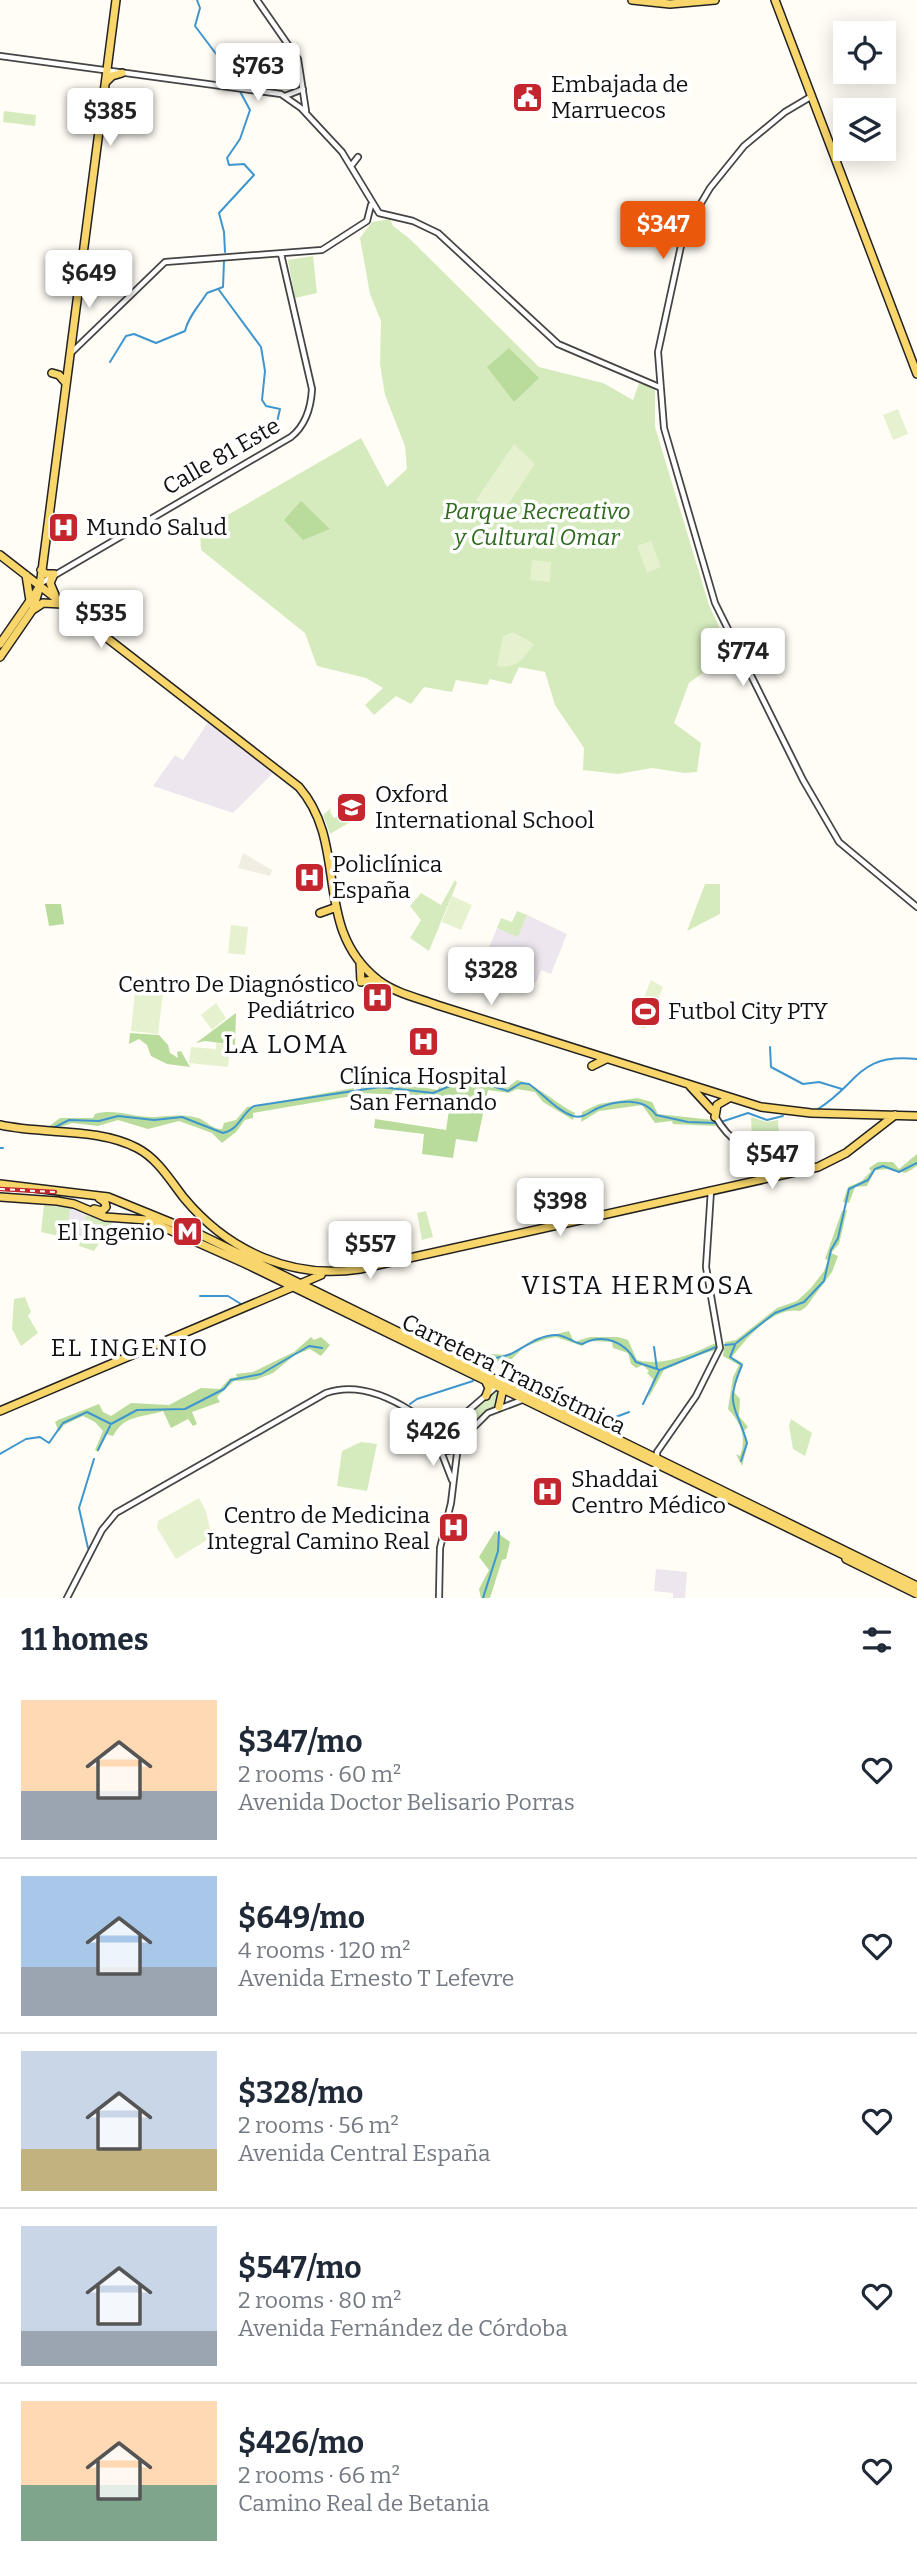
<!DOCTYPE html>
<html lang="en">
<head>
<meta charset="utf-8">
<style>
  :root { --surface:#fff; --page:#f2f2f3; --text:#1f2937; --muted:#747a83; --line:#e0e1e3; --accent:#ea580c }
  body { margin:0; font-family:Bitter,serif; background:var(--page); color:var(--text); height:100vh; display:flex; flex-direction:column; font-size:26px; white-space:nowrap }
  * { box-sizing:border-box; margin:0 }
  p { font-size:23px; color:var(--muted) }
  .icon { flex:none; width:38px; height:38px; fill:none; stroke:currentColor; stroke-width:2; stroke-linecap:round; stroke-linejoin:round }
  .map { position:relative; height:1598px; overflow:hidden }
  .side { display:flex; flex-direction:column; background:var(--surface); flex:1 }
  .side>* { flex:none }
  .controls { position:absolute; left:833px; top:21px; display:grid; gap:14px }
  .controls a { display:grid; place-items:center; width:63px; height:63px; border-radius:0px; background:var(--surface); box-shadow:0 4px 18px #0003; font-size:35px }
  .price { position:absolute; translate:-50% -60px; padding:0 16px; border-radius:7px; background:#fff; color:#222; font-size:23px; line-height:46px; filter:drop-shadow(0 2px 4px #0008) }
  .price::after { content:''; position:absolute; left:50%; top:42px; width:21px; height:16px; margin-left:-10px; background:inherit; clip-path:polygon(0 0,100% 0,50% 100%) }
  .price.on { background:var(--accent); color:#fff }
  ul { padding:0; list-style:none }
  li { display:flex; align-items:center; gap:21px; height:175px; padding:0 21px }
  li+li { border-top:2px solid var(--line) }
  li span { display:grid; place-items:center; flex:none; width:196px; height:140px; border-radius:0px; color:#555 }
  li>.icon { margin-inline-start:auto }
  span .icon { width:84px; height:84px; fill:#fffc; stroke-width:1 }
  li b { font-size:30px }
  h2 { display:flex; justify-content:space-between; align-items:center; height:84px; padding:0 21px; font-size:30px }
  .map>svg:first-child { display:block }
  .industrial { fill:#eee6ef }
  .green { fill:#d5ebbd }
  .forest { fill:#b9dc9c }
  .pitch { fill:#e6f2cf }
  .plaza { fill:#f1ede2 }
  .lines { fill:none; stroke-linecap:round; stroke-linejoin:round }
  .stream { stroke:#3f96cf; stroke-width:2 }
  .minor-casing { stroke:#444; stroke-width:8 }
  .major-casing { stroke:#222; stroke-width:10 }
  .minor { stroke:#fff; stroke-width:4.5 }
  .major { stroke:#f9d66b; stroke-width:7 }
  .rail-casing { stroke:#c4262e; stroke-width:4.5 }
  .rail { stroke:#fff; stroke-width:2; stroke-dasharray:5; stroke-linecap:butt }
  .labels { text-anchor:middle; stroke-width:7; stroke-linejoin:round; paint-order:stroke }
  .poi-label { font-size:23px; fill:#111; stroke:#fff; text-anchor:start }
  .street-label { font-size:23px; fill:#111; stroke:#fff }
  .park-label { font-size:23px; font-style:italic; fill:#2f6b1f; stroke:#fff }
  .neighbourhood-label { font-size:24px; letter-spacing:2px; fill:#111; stroke:#fff }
  .quarter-label { font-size:26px; letter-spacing:2px; fill:#111; stroke:#fff }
</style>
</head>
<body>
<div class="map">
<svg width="917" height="1598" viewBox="0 0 917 1598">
  <rect width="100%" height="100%" fill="#fffdf5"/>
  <path class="industrial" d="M209,721L274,772L233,813L153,786L175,755L183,760Z
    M527,915L567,934L551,974L541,970L536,983L484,960L497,928L518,936Z
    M70,1208L86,1215L80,1242L67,1238Z
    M656,1569L687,1572L685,1598H673V1593L654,1591Z"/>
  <path class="green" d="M4,111L36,115L35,126L3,122Z
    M390,219L393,226L410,239L539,367L603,383L633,400L639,383L655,388V427L709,605L731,652L689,683L674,723L701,743L697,772L685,773L652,768L618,774L583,770L584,748L555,705L545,672L519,667L511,684L490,679L487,685L456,680L452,692L424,687L411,704L396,696L374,715L365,705L383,688L366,678L317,666L305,633L201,550L200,531L361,438L387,487L407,469L405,446L385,395L380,364L381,321L370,294L360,238L372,222Z
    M313,256L317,293L295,298L288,260Z
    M331,808L330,812L334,818L345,813L352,821L330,834L323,815Z
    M455,880L457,883L429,951L410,938L421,920L410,906L421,893L441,905Z
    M705,884H720V914L687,931Z
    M517,911L527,915L518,937L497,928L501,918L512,922Z
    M751,1117L767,1122L778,1120L779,1136L752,1139Z
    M44,1205L70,1208L67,1238L41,1232Z
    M426,1211L433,1237L422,1240L417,1213Z
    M86,1215L112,1223L94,1251L79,1246Z
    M25,1297L31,1312L28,1316L38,1333L21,1346L12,1329L14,1299Z
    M498,1390L502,1392L497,1407L461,1436L454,1426Z
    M791,1419L812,1433L805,1456L793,1449L789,1426Z
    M361,1442L377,1444L367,1491L337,1486L342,1451Z"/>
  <path class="forest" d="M509,348L539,378L514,402L487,367Z
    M301,501L330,529L303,540L284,520Z
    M45,904H61L64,924L49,926Z
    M236,1013L235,1045L205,1041L196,1043Z
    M130,1033L159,1035L168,1045L170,1053L178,1058L177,1052L181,1051L190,1067L167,1064L151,1056L147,1045L139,1039L129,1044Z
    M467,1079L508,1087L517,1080C538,1085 555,1103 575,1113L573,1120L543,1102L535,1092L517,1089L509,1093L488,1090L477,1142L456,1139L453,1158L422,1154L424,1134L374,1128L375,1119L446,1130L451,1097L359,1093L361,1087C388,1082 411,1085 438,1090L439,1086Z
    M354,1088L352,1096L253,1113V1118L245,1120L236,1132L222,1143L212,1133L179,1121L148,1129L118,1120L98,1126L72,1123L58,1128L48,1127L60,1118H93L95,1114C115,1108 134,1118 155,1117C169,1116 183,1114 198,1118C207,1121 211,1129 222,1129L224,1123L236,1120L247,1107Z
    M637,1098L652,1102L658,1114L713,1120L716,1126L673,1124L672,1121L655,1123L642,1105L599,1111L581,1122L582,1112L599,1104Z
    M917,1154V1166L906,1173L889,1169L875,1170L867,1186L855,1187L849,1203L843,1202L848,1187L862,1181L871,1171L869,1168L878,1162H893L899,1169Z
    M847,1210L839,1244L831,1253L838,1256L832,1272L806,1307L800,1311C774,1306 747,1337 732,1357L743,1363L732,1390L740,1399L739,1416L748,1427L744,1431L748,1443L742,1466L736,1454L740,1456C747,1437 741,1423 728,1409L733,1377L739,1365L723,1356L725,1342L736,1340L777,1308L797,1301L811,1288L824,1271L828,1260L825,1259L842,1211Z
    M569,1331L574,1342L590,1337H618L628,1340L637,1360C664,1367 691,1354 716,1343V1350C696,1355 682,1363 664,1370L648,1399L653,1379L647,1373L649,1371L643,1365L636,1368L631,1364L628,1353L613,1348L612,1342L590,1341L582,1346L556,1337L546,1339L524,1347L512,1359L490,1363L489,1354L509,1355L535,1339Z
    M311,1337L314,1340L321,1337L330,1345L321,1356L310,1349L295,1355L273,1373L255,1380L234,1381L217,1397L220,1402L192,1412L197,1424L193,1426L188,1419L171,1428L163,1411C142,1418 125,1414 113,1436L106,1434L98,1452L95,1450L103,1431L95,1422L83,1416L64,1425L59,1432L55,1422L58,1420L99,1404L103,1412L111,1416L131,1403L169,1405L201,1388L220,1389L230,1378L237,1377L236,1374L253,1372L294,1352Z
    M495,1531L510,1542L506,1559L502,1560L490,1598H481L479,1589L489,1570L479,1557Z"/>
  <path class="pitch" d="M898,409L908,434L893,440L883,415Z
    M514,444L535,464L499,518L476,500Z
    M651,541L661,567L647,573L637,546Z
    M532,560L551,562L550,582L530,580Z
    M513,632L534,644C523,659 517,669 497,666L503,636Z
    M452,896L472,905L461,930L442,922Z
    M231,925L248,927L245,955L228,953Z
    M651,980L663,987L645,1029L633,1024Z
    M136,982L164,985L158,1034L131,1031Z
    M216,1003L226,1018L212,1030L201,1015Z
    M216,1043L230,1045L228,1067L189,1063L191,1047L216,1049Z
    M199,1498L206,1511L212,1537L176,1559L157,1528L158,1521Z"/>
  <path class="plaza" d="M243,853L272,870L270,876L238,868Z"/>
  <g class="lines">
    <path class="stream" d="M197,0L200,8L195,26L229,71L250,110L240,139L227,158L229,165L244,164L254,175L219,213L224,232L225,252
      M219,290L261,347L265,371L262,400L266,406L280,409L276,426
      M110,362L126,336L134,334L156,343L185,331C188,317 199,306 207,293L223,287L224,261
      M770,1047L771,1067L803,1084L819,1082L842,1089
      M818,1109C860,1083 857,1053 917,1059
      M721,1122L748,1113L767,1120L783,1116
      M55,1127L69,1120L99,1121L118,1116L154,1120L182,1117L223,1133C240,1129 241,1114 254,1106L380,1087L433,1093L462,1081L473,1080L508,1091L521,1083L529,1084C543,1094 556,1110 573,1116C583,1119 589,1112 598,1108C617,1100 644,1097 656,1115L688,1122L716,1123
      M0,1148H3
      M200,1296H228L241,1304
      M725,1345L735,1344L775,1313L804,1302L824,1281L831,1250L838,1238L849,1189L868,1180L875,1169L883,1166L899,1172L917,1163
      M735,1345L730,1357L742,1365C724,1407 736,1404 747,1443L741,1461
      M654,1347L657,1369
      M493,1362L495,1358C517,1357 532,1335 556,1335C566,1335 573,1343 582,1344C603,1333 625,1341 636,1362L660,1370L716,1347
      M410,1404L417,1399L473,1381
      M643,1404L659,1371
      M605,1427L608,1420L629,1412
      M98,1450L110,1426
      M0,1454L26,1439L40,1437L49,1443L63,1423L87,1412L111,1424L137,1410L185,1409L224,1389L231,1380L261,1374L309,1346L322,1348
      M88,1548L79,1508L94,1459
      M483,1598L498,1551L499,1532"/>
    <defs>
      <path id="minor" d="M257,0L298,59L306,111
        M0,56L281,94L301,108L342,152L379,213L413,221L438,233L558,344L659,387
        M285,96L303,89
        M812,96L785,112L744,146L710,188L684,232L658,352L664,428L715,603L803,780L839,842L917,907
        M351,166L358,157
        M72,352L165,262L322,250L367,221L371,205
        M43,582L291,437C306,425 311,408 312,389L281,254
        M715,1116C730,1143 751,1153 778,1163L783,1174
        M421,1422L437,1443
        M437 1440a11 11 0 1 1 22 0a11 11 0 1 1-22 0Z
        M447,1429L498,1385
        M459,1442L488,1413L522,1400
        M440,1449L452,1480
        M657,1458V1452L696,1396L720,1348L706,1267L711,1190
        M67,1598L102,1530L116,1513L326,1393C355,1383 386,1395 411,1411C423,1419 430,1426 446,1429
        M439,1598L440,1548L451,1503L458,1445"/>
      <path id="major" d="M632,0L670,4L715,0
        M775,0L917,374
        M106,82L112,76L122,73
        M52,373L59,375L65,382
        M0,555L299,787C350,846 311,927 378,980C395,993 418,998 437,1005L761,1107L811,1113L917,1116
        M41,570L46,574H54L50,583L55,595
        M26,575L30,601
        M34,609L43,603L62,604
        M0,644L38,589
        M0,657L33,609L40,586L116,0
        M320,913L334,908
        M360,962L361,982L377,979
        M592,1066L606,1059
        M690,1086L712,1110
        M715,1117L717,1105L729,1098
        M0,1125C44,1135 97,1127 137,1148C158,1159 170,1180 184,1198C228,1251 292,1280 360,1269L818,1167L846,1153L895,1115
        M778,1163L801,1168
        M0,1184L108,1197L199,1234L917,1586
        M0,1197L57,1201L74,1204L105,1217L147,1220L246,1264L850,1558
        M94,1209L102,1211L106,1207L105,1202L99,1198
        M486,1382L489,1388L486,1396
        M499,1407L503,1389
        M0,1411L321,1275
        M846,1559L917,1594"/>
    </defs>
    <use href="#minor" class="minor-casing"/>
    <use href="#major" class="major-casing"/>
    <use href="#minor" class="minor"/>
    <use href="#major" class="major"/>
    <defs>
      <path id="rail" d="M0,1189L55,1192"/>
    </defs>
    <use href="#rail" class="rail-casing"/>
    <use href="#rail" class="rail"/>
  </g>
  <defs>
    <symbol id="civic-square" viewBox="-11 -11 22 22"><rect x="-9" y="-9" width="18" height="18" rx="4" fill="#c4262e" stroke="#fff"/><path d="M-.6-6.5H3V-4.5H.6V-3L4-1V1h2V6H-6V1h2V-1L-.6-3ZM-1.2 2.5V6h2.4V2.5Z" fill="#fff"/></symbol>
    <symbol id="hospital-square" viewBox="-11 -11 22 22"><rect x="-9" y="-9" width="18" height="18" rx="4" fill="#c4262e" stroke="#fff"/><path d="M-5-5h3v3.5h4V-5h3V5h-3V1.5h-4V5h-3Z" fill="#fff"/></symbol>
    <symbol id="university-square" viewBox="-11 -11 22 22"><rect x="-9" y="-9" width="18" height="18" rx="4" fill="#c4262e" stroke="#fff"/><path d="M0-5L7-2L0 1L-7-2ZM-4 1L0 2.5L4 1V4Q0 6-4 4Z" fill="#fff"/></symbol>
    <symbol id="stadium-square" viewBox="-11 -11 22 22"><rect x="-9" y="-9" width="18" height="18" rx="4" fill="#c4262e" stroke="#fff"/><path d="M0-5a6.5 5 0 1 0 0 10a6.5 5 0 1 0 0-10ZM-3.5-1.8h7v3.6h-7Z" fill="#fff"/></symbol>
    <symbol id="metro-square" viewBox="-11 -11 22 22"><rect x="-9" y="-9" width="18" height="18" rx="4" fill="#c4262e" stroke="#fff"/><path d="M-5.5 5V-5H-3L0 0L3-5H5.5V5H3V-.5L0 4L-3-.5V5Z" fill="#fff"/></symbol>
  </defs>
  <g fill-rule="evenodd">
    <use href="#civic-square" x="510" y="80" width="35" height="35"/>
    <use href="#hospital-square" x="46" y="510" width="35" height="35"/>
    <use href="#university-square" x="334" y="790" width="35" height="35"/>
    <use href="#hospital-square" x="292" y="860" width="35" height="35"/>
    <use href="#hospital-square" x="360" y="980" width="35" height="35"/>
    <use href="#stadium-square" x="628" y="994" width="35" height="35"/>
    <use href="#hospital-square" x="406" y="1024" width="35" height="35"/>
    <use href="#metro-square" x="170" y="1214" width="35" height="35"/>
    <use href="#hospital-square" x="530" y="1474" width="35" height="35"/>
    <use href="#hospital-square" x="436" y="1510" width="35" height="35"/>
  </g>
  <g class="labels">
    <g class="poi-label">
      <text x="551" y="92">Embajada de<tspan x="551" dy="26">Marruecos</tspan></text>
      <text x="86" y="535">Mundo Salud</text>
      <text x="375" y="802">Oxford<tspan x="375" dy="26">International School</tspan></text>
      <text x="332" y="872">Policlínica<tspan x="332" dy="26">España</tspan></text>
      <text x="355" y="992" text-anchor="end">Centro De Diagnóstico<tspan x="355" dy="26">Pediátrico</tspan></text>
      <text x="668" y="1019">Futbol City PTY</text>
      <text x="423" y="1084" text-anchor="middle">Clínica Hospital<tspan x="423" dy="26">San Fernando</tspan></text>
      <text x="165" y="1240" text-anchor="end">El Ingenio</text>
      <text x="571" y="1487">Shaddai<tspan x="571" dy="26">Centro Médico</tspan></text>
      <text x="430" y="1523" text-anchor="end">Centro de Medicina<tspan x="430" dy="26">Integral Camino Real</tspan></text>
    </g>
    <g class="street-label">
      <text transform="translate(221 456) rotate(-30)" y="8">Calle 81 Este</text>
      <text transform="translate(514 1374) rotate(26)" y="8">Carretera Transístmica</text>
    </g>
    <g class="park-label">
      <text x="537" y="519">Parque Recreativo<tspan x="537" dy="26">y Cultural Omar</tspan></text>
    </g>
    <g class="neighbourhood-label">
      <text x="130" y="1356">EL INGENIO</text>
    </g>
    <g class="quarter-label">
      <text x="286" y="1053">LA LOMA</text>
      <text x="638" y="1294">VISTA HERMOSA</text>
    </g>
  </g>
</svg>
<div class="controls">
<a><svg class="icon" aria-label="locate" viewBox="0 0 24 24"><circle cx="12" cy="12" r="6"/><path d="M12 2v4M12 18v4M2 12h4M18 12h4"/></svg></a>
<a><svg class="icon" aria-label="layers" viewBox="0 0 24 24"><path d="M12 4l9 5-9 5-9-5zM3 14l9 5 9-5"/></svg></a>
</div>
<b class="price" style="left:258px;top:103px">$763</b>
<b class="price" style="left:110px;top:148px">$385</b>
<b class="price on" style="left:663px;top:261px">$347</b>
<b class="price" style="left:89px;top:310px">$649</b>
<b class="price" style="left:101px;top:650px">$535</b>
<b class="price" style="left:743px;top:688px">$774</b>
<b class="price" style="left:491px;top:1007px">$328</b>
<b class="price" style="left:772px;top:1191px">$547</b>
<b class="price" style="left:560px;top:1238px">$398</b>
<b class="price" style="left:370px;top:1281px">$557</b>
<b class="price" style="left:433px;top:1468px">$426</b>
</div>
<section class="side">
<h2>11 homes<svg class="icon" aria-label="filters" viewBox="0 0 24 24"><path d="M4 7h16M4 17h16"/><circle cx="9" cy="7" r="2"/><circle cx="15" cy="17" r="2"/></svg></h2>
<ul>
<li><span style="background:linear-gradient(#ffd9b3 65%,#9aa5b1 0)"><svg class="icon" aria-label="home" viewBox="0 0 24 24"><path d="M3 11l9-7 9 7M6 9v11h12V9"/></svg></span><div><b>$347/mo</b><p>2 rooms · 60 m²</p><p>Avenida Doctor Belisario Porras</p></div><svg class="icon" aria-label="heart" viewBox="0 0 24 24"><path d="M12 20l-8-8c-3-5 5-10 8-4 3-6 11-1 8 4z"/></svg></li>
<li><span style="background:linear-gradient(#a9c7e8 65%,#9aa5b1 0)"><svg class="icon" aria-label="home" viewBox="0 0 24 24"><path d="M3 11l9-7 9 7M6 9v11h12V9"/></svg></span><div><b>$649/mo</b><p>4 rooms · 120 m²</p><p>Avenida Ernesto T Lefevre</p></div><svg class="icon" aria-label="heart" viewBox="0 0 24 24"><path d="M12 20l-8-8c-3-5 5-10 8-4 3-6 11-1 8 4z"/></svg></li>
<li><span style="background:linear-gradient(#c9d6e8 70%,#c2b280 0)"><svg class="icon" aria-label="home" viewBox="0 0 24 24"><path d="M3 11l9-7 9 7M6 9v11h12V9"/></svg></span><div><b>$328/mo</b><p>2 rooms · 56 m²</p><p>Avenida Central España</p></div><svg class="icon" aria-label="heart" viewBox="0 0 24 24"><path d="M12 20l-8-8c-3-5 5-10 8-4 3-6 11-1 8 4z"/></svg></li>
<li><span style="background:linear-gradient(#c9d6e8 75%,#9aa5b1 0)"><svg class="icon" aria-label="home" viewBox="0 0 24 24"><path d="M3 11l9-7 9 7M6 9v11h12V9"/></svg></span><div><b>$547/mo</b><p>2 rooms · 80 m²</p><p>Avenida Fernández de Córdoba</p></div><svg class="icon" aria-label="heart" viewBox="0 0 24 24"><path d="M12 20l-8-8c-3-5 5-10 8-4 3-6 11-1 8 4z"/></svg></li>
<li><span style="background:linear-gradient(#ffd9b3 60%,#7fa58c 0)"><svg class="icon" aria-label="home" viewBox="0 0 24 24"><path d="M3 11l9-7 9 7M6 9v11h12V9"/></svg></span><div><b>$426/mo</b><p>2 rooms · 66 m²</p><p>Camino Real de Betania</p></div><svg class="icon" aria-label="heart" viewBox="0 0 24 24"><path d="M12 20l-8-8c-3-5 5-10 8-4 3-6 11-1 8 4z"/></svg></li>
</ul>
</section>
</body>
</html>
